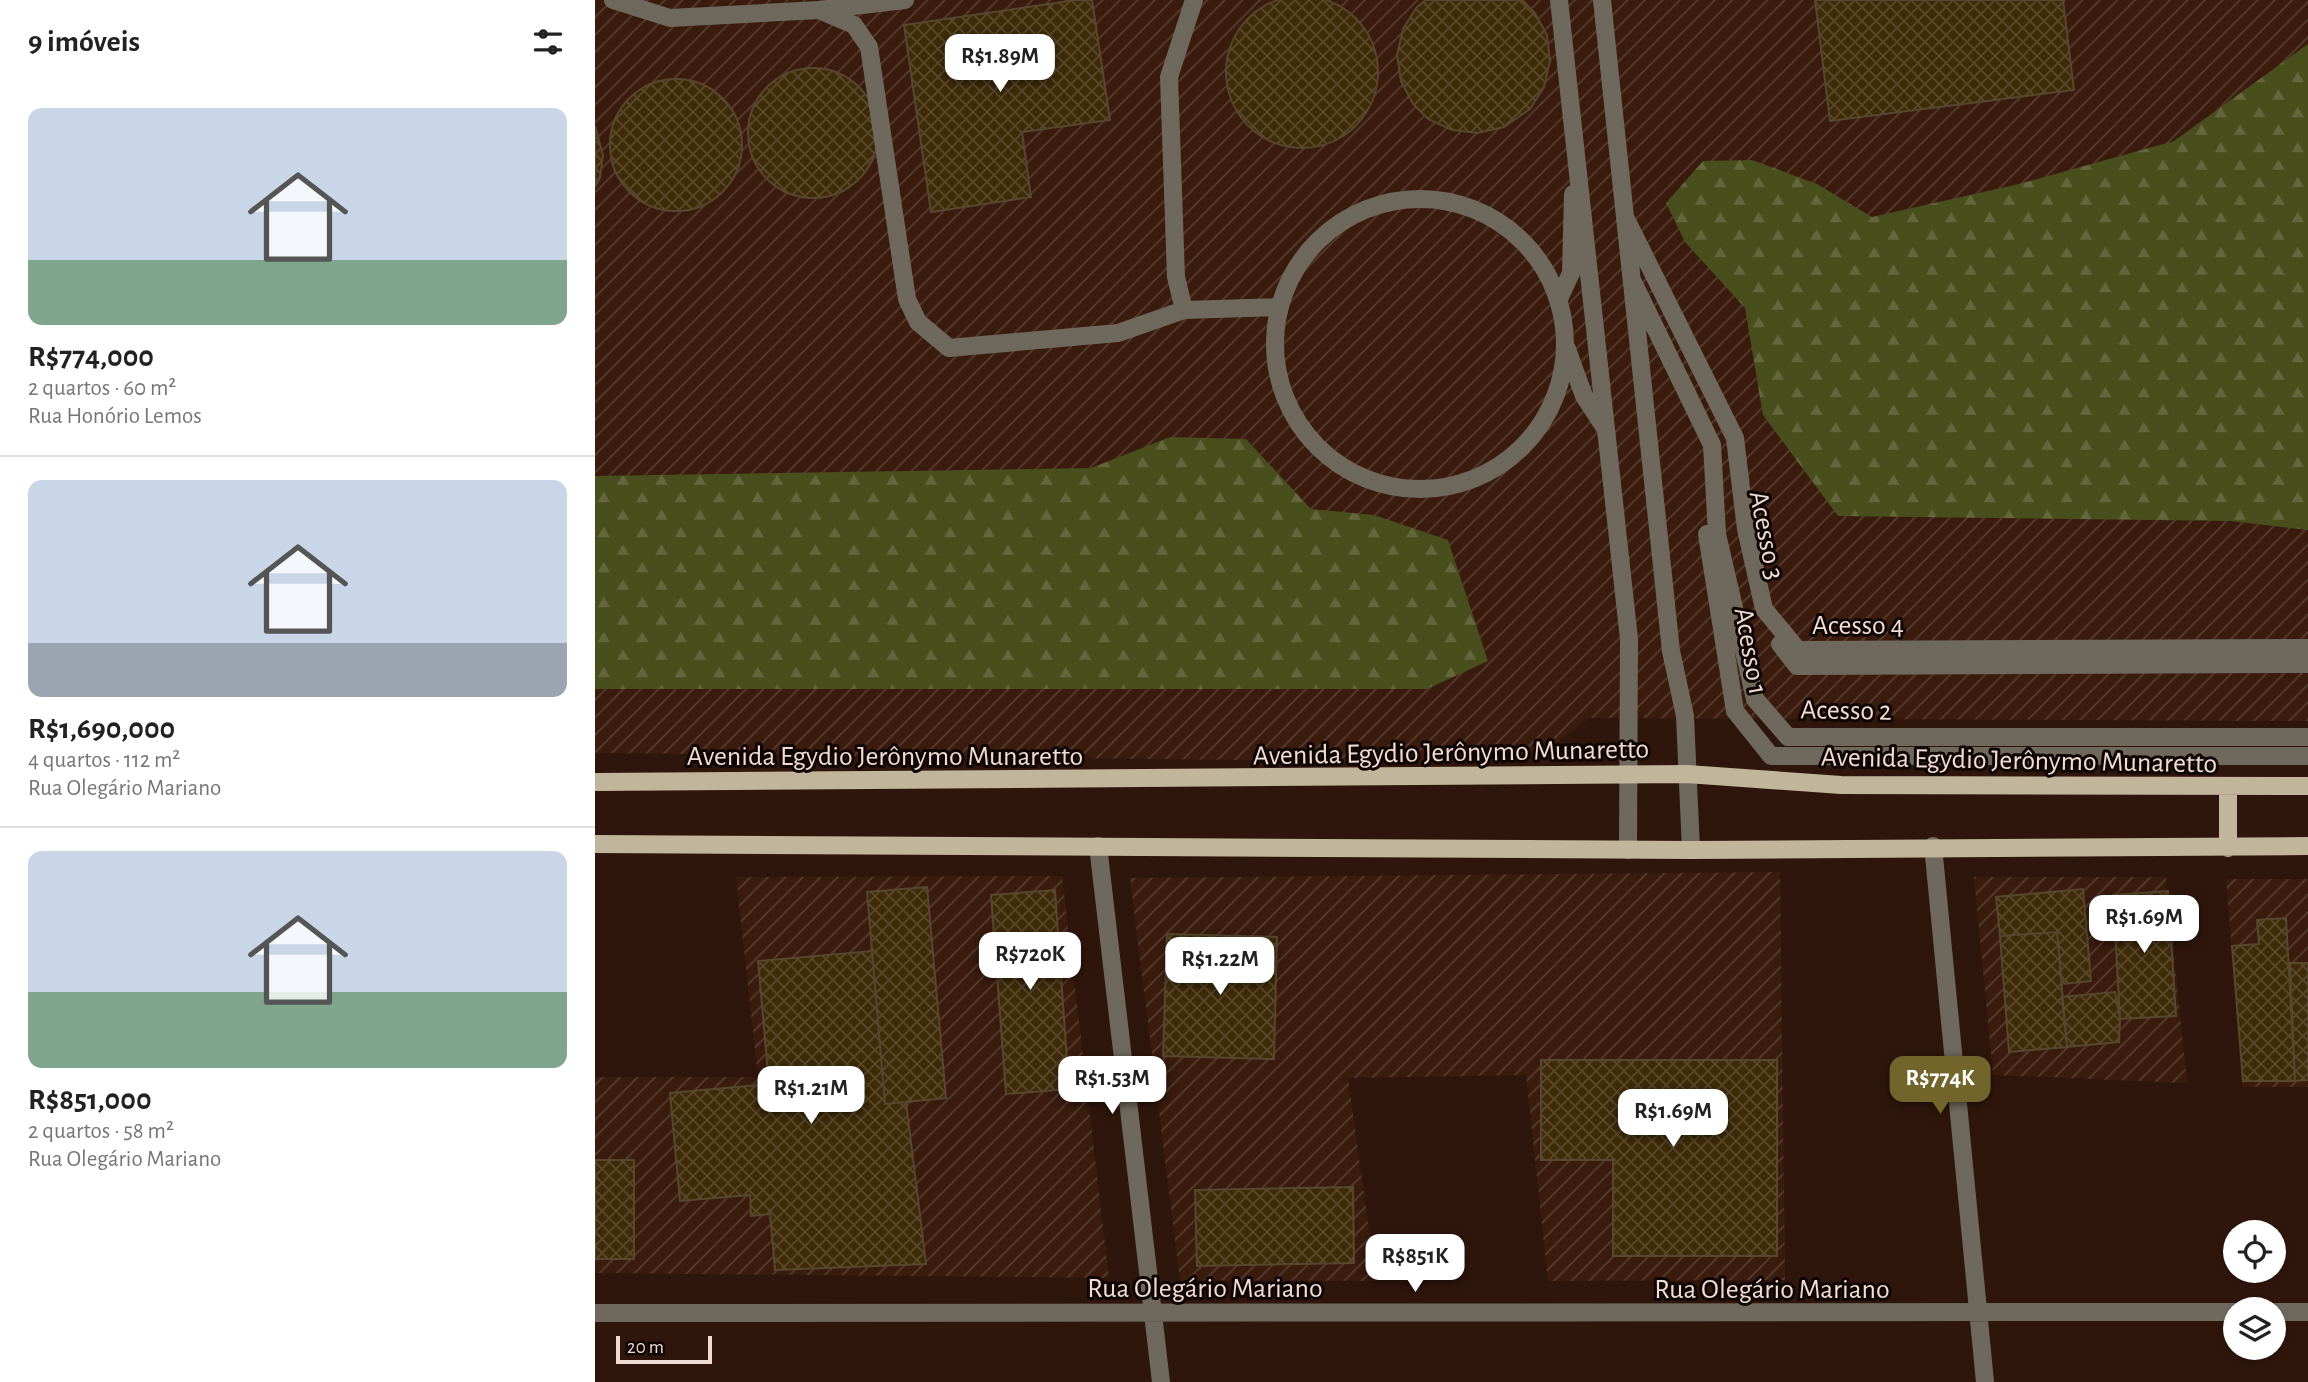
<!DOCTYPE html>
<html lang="pt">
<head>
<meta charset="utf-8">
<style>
  :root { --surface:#fff; --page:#f2f2f2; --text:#222; --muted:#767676; --line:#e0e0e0; --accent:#72652b }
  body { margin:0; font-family:"Alegreya Sans",sans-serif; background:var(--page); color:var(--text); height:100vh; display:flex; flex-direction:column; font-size:26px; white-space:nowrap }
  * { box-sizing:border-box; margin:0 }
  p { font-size:23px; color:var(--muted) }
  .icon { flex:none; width:38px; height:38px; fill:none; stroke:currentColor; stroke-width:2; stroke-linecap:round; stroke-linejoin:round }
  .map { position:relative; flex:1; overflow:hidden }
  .details { display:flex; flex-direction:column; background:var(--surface); width:595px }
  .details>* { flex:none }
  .fabs { position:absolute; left:1628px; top:1220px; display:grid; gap:14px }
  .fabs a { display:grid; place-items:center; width:63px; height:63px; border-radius:50%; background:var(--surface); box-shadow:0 2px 5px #0004; font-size:35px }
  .scale { position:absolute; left:21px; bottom:18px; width:96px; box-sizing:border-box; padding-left:7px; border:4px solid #eedcd5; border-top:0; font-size:19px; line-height:24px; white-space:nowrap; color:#eedcd5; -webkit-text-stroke:5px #0f0603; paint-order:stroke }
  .price { position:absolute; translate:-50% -60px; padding:0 16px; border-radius:14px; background:#fff; color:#222; font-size:23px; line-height:46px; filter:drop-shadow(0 2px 4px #0008) }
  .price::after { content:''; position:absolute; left:50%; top:42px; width:21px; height:16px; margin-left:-10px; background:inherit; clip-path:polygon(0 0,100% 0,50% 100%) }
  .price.current { background:var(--accent); color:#fff }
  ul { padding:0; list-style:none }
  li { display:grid; align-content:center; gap:14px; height:371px; padding:0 28px }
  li+li { border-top:2px solid var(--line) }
  li span { display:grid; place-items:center; height:217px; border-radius:14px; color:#555 }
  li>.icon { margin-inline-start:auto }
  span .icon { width:126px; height:126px; fill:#fffc; stroke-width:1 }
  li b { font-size:30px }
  h2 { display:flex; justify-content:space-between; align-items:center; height:84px; padding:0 28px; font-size:30px }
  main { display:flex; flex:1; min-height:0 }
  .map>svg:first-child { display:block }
  .industrial { fill:url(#industrial-furrows) }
  .forest { fill:url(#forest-firs) }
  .building { fill:url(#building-cross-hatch); stroke:#57472e; stroke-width:2 }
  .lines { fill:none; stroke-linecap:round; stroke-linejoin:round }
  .minor { stroke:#6f695d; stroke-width:18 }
  .major { stroke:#c1b69c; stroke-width:18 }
  .labels { text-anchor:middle; stroke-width:6; stroke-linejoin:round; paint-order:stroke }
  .street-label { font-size:28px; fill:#eedcd5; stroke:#0f0603 }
</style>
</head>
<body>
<main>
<section class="details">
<h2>9 imóveis<svg class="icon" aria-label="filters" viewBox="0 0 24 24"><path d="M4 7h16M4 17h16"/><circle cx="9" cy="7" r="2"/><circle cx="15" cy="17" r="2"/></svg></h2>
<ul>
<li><span style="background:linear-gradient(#c9d6e8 70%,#7fa58c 0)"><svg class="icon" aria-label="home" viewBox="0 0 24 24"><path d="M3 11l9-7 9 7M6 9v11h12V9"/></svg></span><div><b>R$774,000</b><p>2 quartos · 60 m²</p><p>Rua Honório Lemos</p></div></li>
<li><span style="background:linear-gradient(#c9d6e8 75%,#9aa5b1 0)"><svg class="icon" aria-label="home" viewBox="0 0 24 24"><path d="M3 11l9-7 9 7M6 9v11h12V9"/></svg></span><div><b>R$1,690,000</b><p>4 quartos · 112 m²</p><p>Rua Olegário Mariano</p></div></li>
<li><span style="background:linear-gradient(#c9d6e8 65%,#7fa58c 0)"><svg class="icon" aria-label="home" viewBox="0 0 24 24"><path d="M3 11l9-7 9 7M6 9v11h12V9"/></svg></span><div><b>R$851,000</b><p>2 quartos · 58 m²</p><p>Rua Olegário Mariano</p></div></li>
</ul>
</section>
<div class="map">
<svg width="1713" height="1382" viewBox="0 0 1713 1382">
  <defs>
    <pattern id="industrial-furrows" width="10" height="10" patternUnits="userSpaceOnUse" patternTransform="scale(1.75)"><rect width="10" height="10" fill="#3a1b0e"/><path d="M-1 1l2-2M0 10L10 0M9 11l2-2" fill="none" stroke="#573c30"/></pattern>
    <pattern id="forest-firs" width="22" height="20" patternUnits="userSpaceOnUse" patternTransform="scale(1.75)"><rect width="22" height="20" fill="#494e1d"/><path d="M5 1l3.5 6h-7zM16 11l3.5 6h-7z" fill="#64673d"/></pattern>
    <pattern id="building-cross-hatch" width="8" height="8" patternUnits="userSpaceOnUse" patternTransform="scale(1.75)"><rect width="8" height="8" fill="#3e2b08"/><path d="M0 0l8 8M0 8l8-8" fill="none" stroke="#5a492b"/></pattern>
  </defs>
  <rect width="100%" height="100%" fill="#2f160c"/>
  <path class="industrial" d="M0,0H1713V721L994,718L960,745L913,763L0,753Z
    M1185,872L1190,1280L953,1281L931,1075L753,1078L781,1281L585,1280L535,878Z
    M467,876L514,1278L0,1273V1077H163L141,877Z
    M1379,877H1571L1592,1083L1398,1075Z
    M1631,879H1713V1087H1648Z"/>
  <path class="forest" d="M1713,44V530L1636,521L1243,516L1168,415L1150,308L1090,242L1071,203L1108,161L1157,160L1222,184L1277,217L1424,184L1579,141Z
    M575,437L651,439L716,509L779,515L853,540L893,661L832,689H0V476L496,468Z"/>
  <path class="building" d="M631 72a76 76 0 1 1 152 0a76 76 0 1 1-152 0Z
    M481,0H497L515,120L427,132L436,197L336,212L309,25Z
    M831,0H927L940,13L952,35L955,61L949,87L935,109L909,127L883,133L857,130L833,119L818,104L806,81L802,55L808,29L822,7Z
    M1220,0H1468L1479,90L1235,121Z
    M153 133a65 65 0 1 1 130 0a65 65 0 1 1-130 0Z
    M15 145a66 66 0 1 1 132 0a66 66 0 1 1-132 0Z
    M0,126L8,155L5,178L0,187Z
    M332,887L351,1098L290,1104L272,892Z
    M1488,889L1496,981L1467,984L1462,932L1405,936L1401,897Z
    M460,890L474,1089L411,1094L396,895Z
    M1573,891L1581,1016L1525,1019L1518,895Z
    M1691,918L1700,1081H1648L1637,946L1664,944L1662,920Z
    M1462,932L1472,1047L1414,1052L1405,936Z
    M572,934L682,937L679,1059L568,1056Z
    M277,951L290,1104L311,1102L331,1264L180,1270L175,1214L156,1216L155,1195L85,1201L75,1093L174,1084L163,961Z
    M1695,963H1713V1080L1700,1081Z
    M1520,992L1525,1019L1524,1042L1472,1047L1467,997Z
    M946,1060H1182V1256H1018V1160H946Z
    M0,1160H39V1259H0Z
    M758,1187L759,1263L602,1266L600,1190Z"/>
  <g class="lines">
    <path class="minor" d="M18,0L75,18L224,10L310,0
      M964,0L1034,639L1033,850
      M1007,0L1076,651L1090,716L1096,850
      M224,10L259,25L274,47L312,299L323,322L354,348L523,333L589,310L581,277L574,77L599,0
      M680 344a145 145 0 1 1 290 0a145 145 0 1 1-290 0Z
      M1030,217L1140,438L1151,529L1169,609L1203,650L1713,648
      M1038,282L1117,445L1122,534L1160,699L1193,737H1713
      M964,299L976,273L978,194
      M589,310L685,307
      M972,349L989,396L1010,428
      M1112,534L1140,711L1176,756H1713
      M1185,644L1202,666L1713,664
      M503,846L566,1382
      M1338,846L1390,1382
      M1678,1312H1713
      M0,1313L1640,1312"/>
    <path class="major" d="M0,782L1092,774L1246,785L1713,786
      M1633,788V848
      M0,844L1096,850L1713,846"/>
  </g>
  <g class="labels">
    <g class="street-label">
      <text transform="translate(1173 535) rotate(79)" y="10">Acesso 3</text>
      <text x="1263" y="634">Acesso 4</text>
      <text transform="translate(1157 651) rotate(80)" y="10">Acesso 1</text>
      <text transform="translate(1251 709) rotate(1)" y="10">Acesso 2</text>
      <text transform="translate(856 751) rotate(-1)" y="10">Avenida Egydio Jerônymo Munaretto</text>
      <text x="290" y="765">Avenida Egydio Jerônymo Munaretto</text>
      <text transform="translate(1424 759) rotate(1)" y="10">Avenida Egydio Jerônymo Munaretto</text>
      <text x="610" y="1297">Rua Olegário Mariano</text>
      <text x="1177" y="1298">Rua Olegário Mariano</text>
    </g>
  </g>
</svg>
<div class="fabs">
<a><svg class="icon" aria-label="locate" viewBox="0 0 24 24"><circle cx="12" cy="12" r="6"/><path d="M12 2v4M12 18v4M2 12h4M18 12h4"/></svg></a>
<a><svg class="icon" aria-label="layers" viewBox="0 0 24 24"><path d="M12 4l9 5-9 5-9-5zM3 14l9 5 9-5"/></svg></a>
</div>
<div class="scale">20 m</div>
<b class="price" style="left:405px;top:94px">R$1.89M</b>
<b class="price" style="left:1549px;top:955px">R$1.69M</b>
<b class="price" style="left:435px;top:992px">R$720K</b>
<b class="price" style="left:625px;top:997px">R$1.22M</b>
<b class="price" style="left:517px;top:1116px">R$1.53M</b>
<b class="price current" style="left:1345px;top:1116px">R$774K</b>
<b class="price" style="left:216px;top:1126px">R$1.21M</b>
<b class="price" style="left:1078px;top:1149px">R$1.69M</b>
<b class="price" style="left:820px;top:1294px">R$851K</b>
</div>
</main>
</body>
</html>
